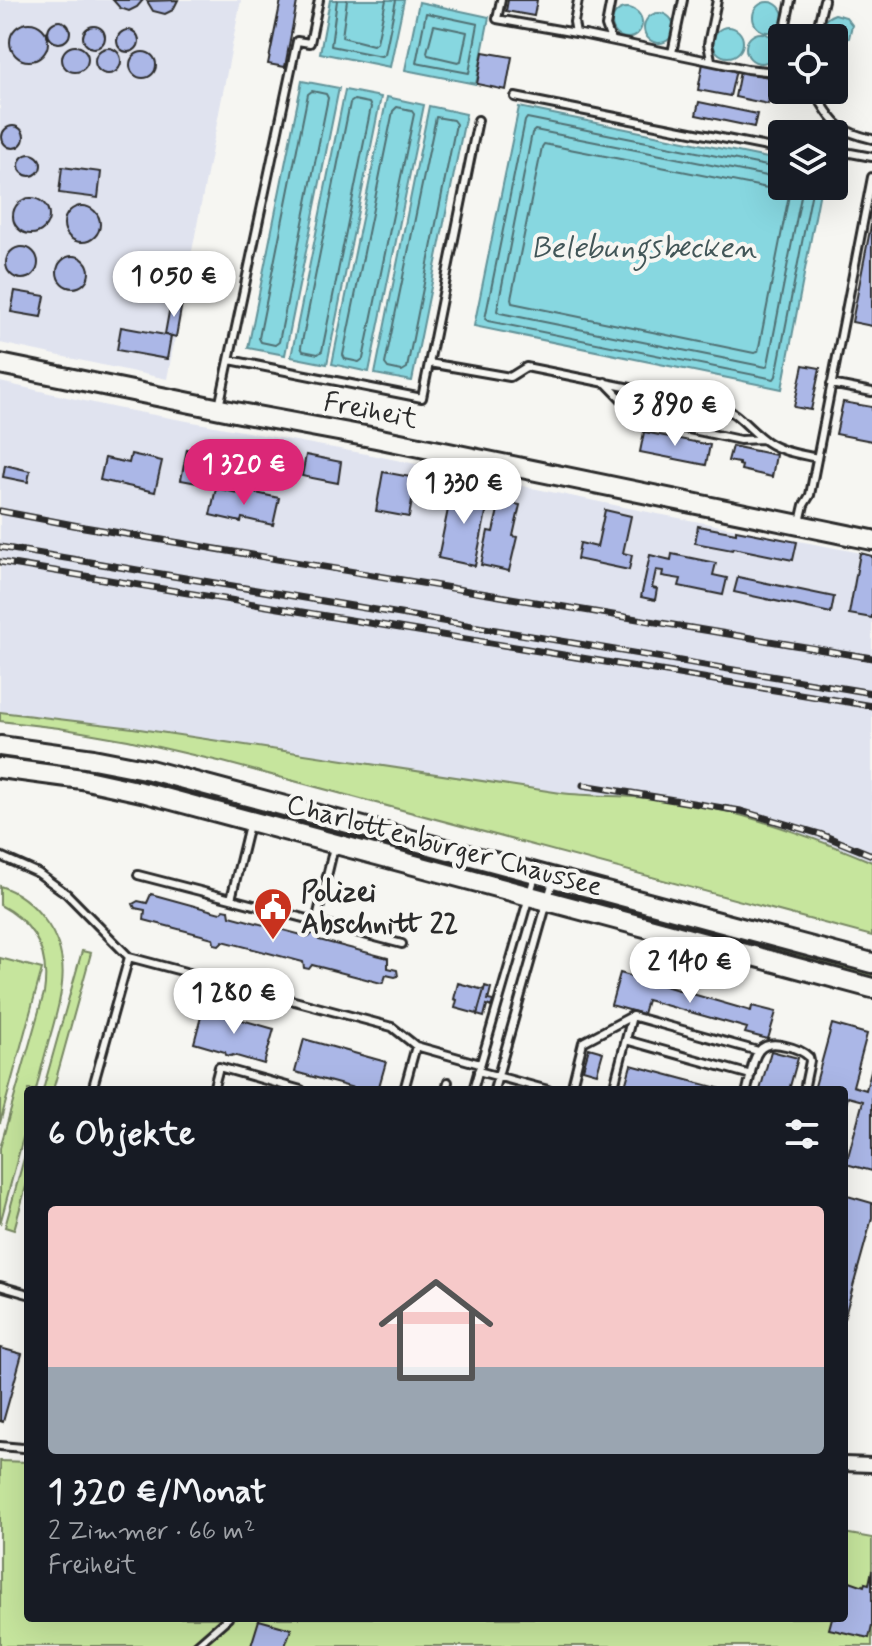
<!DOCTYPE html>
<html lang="de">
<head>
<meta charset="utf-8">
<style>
  :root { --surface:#171b24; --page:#20242c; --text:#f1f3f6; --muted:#9ea1a6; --accent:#db2777 }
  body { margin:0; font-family:Mynerve,sans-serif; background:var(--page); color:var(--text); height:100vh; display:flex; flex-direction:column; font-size:30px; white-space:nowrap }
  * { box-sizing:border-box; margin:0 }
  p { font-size:26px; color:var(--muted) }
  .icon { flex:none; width:44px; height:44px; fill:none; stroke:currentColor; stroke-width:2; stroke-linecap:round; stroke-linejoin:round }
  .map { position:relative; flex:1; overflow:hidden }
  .side { position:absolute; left:24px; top:1086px; width:824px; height:536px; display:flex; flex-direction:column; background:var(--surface); border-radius:8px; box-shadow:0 8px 32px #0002 }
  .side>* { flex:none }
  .controls { position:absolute; left:768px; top:24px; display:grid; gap:16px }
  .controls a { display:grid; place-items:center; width:80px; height:80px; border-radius:8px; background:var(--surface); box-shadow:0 8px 32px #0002; font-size:40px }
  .price { position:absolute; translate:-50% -68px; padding:0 18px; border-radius:28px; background:#fff; color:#222; font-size:26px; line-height:52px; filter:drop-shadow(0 2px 4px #0008) }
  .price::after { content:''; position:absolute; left:50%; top:48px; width:24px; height:18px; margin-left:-12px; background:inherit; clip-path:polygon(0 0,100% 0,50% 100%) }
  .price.active { background:var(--accent); color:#fff }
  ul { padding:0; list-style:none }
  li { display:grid; align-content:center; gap:16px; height:424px; padding:0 24px }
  li span { display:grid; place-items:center; height:248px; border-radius:8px; color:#555 }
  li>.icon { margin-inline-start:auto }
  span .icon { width:144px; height:144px; fill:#fffc; stroke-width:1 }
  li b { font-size:34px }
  h2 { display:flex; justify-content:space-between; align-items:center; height:96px; padding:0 24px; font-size:34px }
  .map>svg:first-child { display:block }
  .built { fill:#e0e3ef }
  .green { fill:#c6e59d; stroke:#788864; stroke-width:2 }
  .water { fill:#87d7e0; stroke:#629298; stroke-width:2 }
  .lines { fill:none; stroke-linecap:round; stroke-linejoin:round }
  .shore { stroke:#507073; stroke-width:2 }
  .building { fill:#abb7e7; stroke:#2b2b2b; stroke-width:2 }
  .lane-casing { stroke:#2b2b2b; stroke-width:12 }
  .street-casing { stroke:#2b2b2b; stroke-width:18 }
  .secondary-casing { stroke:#2b2b2b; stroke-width:24 }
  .lane { stroke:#f6f6f2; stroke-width:6 }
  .street { stroke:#f6f6f2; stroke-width:12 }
  .secondary { stroke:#f6f6f2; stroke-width:18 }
  .rail-casing { stroke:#2b2b2b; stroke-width:7 }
  .rail { stroke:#f6f6f2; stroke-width:4; stroke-dasharray:12; stroke-linecap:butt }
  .labels { text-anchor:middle; stroke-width:8; stroke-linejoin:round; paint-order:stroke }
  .street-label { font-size:28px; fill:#2b2b2b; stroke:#f6f6f2 }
  .poi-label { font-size:28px; font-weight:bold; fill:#2b2b2b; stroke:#f6f6f2; text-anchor:start }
  .water-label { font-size:30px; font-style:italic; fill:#425658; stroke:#f6f6f2 }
</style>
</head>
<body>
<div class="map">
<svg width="872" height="1646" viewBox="0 0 872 1646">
  <rect width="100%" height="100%" fill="#f6f6f2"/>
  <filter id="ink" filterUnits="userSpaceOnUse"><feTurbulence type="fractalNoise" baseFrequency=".0125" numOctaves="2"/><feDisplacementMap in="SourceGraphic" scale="16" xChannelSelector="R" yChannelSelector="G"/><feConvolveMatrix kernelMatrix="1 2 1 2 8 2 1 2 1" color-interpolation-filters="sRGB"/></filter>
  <g filter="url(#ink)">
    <path class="built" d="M0,0H241L167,379L0,343Z
      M0,382L116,408L372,455L658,514L872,555V862L814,838L720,811L659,799L591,797L561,793L133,728L0,712Z"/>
    <path class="green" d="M0,712L133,728L561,793C593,797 627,795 659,799C731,807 806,834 872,862V936L223,762L128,740L59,728L0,721Z
      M0,753L128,772L512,874L510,883L0,760Z
      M0,886C18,892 33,904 44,919C72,955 63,990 52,1030C46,1050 41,1070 36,1090H28V1119L0,1224V1148L44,993C50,953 36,924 0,905Z
      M559,893L695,930L733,934L872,971V979L558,895Z
      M82,951L91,953L53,1090H43Z
      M0,958L42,969L0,1123Z
      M28,1144V1179L14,1230L5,1227Z
      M0,1461L28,1462V1618H844V1533L872,1538V1646H0Z"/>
    <path class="water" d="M330,0H404L390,67L320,53Z
      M419,2L489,17L476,84L405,70Z
      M753 17a15 15 0 1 1 30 0a15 15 0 1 1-30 0Z
      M612 23a15 15 0 1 1 30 0a15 15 0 1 1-30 0Z
      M644 28a15 15 0 1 1 30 0a15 15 0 1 1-30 0Z
      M835,14L846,17L852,25L849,38L843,42L834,43V38H825C819,27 823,18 835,14Z
      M713 42a15 15 0 1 1 30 0a15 15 0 1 1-30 0Z
      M746 48a15 15 0 1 1 30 0a15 15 0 1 1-30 0Z
      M302,81L339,88L285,355L248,348Z
      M345,90L381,97L327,364L291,357Z
      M387,97L424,105L369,372L332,364Z
      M429,106L466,114L412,381L375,374Z
      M519,107L782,161V186H821L782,389L474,326Z"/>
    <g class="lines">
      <path class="shore" d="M337,0L331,46L381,56L385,54L396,0
        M347,0L342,37L373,45L377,42L386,0
        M426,13L478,24L469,73L416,63Z
        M434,25L467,32L461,61L458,62L428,55L427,52Z
        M312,91L326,94L328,98L279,342L275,345L261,342L259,338L308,94Z
        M354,100L369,103L371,107L322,351L318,354L303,351L301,347L350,103Z
        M397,107L411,110L414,114L363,359L359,362L345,359L343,355L393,111Z
        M436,117L453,120L456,124L407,368L402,371L388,368L385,364Z
        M544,144L788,192L789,195L758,352L754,353L512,303L511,299L542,147Z
        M782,169L527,118L525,121L485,319L488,321L774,379L776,376L813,186
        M782,179L535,130L532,133L497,311L500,313L766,367L768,364L803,186"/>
    </g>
    <path class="building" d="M113,0H143L137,7L129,11L120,8Z
      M178,0L173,10L165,14L153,11L147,1Z
      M281,0L297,2L285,67L268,64Z
      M508,0H537L534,16L506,11Z
      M48 32a11 11 0 1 1 22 0a11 11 0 1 1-22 0Z
      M10 42a19 19 0 1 1 38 0a19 19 0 1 1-38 0Z
      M83 37a11 11 0 1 1 22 0a11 11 0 1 1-22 0Z
      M117 41a11 11 0 1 1 22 0a11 11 0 1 1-22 0Z
      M62 59a13 13 0 1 1 26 0a13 13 0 1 1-26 0Z
      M95 61a13 13 0 1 1 26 0a13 13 0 1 1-26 0Z
      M130 65a13 13 0 1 1 26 0a13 13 0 1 1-26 0Z
      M483,52L512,57L506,90L477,84Z
      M703,63L736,70L730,96L698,90Z
      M740,71L773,78L768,104L735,97Z
      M699,102L757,114L754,127L696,115Z
      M2 137a11 11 0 1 1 22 0a11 11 0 1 1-22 0Z
      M19 165a11 11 0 1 1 22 0a11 11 0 1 1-22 0Z
      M62,167L101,172L98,198L59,193Z
      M13 216a18 18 0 1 1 36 0a18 18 0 1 1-36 0Z
      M64 224a18 18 0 1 1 36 0a18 18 0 1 1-36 0Z
      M872,220V326L852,322Z
      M6 263a16 16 0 1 1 32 0a16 16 0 1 1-32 0Z
      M57 272a16 16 0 1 1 32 0a16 16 0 1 1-32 0Z
      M152,269L173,272L171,285L150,281Z
      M15,291L45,296L41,317L11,312Z
      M171,301L182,303L176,337L165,334Z
      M121,327L171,336L167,359L117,350Z
      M803,365L820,368L811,410L794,407Z
      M843,402L872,407V441L836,434Z
      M644,432L710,445L706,465L640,452Z
      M732,446L776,455L772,477L741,470L742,466L739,465V463L728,461Z
      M187,449L209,453L203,484L181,480Z
      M131,454L162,461L155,492L100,480L105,458L129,463Z
      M306,455L341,462L338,483L302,476Z
      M5,465L30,471L28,482L3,477Z
      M383,472L416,478L409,517L376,511Z
      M453,485L490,493L475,566L438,558Z
      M216,488L246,495L247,491L279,498L273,525L242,518L241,522L210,515Z
      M500,501L520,505L513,536L517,537L509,571L481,565L488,531L493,532Z
      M605,510L631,516L623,553L632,555L629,570L577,559L580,543L597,547Z
      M698,526L736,533V530L797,542L793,560L733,548L732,550L695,543Z
      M860,553L872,556V618L849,614Z
      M672,554L716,563L713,575L727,578L723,595L679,586L681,579L662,576L663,571L656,570L652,588L657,589L655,600L641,597L650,555L671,560Z
      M738,577L834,597L831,613L734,592Z
      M151,894L220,913L224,909L229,910L230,916L309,937L313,933L318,934L319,940L388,958V968L397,970L398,976L395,977L386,975L384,981L381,983L312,965L309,969L304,968L303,962L223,941L219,945L214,944L213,938L144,920L145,910L135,908L133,904L138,901L147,903Z
      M620,973L751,1011L752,1006L776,1012L768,1039L745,1033L747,1028L647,1000L643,1014L611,1005Z
      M458,983L484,990L477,1014L455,1008L457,1000L454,999Z
      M485,986L491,988L488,1000L493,1001L491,1007L487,1005L484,1017L477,1015Z
      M203,1009L274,1029L264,1064L233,1055L231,1056L226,1055L225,1052L194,1043Z
      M832,1024L867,1034L853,1086L866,1090L872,1067V1171L846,1164L863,1101L848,1097L844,1112V1090H814Z
      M304,1039L386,1062L378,1090H361L295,1072Z
      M589,1048L603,1052L597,1073L583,1069Z
      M771,1051L798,1058L789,1090H760Z
      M631,1065L725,1090H624Z
      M844,1195L872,1203V1218L844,1319Z
      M0,1348L22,1354L3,1422L0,1421Z
      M872,1570V1625L869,1638L829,1629L832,1618H844V1579L864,1586L865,1583L869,1584Z
      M259,1620L291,1629L285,1646H251Z"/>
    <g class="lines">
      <defs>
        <path id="lane" d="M501,0L497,19L576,33
          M578,0L574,22L576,33L747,69L776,72
          M611,0L606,26L611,40
          M783,38L791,0
          M815,38L824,0
          M782,44L776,72L782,73
          M672,53L683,0
          M711,60L708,44L717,0
          M813,90C833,120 833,130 872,139
          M515,97L782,150
          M834,150L872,157
          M230,360L422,398L478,120
          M429,363L510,377L526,367L720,406C739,413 750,431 767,442C782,452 800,454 817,458
          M605,382L641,419L740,440L763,439
          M831,384L872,392
          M219,407L297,41L310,43L319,0
          M800,522L804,505L810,495L872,177
          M0,856L38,873L67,894L129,957L392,1027L416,1046L480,1064
          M138,875L231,899L249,825
          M231,899L402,944
          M316,922L334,847
          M626,1040L751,1075
          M478,1071L548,1090
          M92,1090L129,957
          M213,1090L219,1067L301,1090
          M404,1090L416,1046
          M446,1090L448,1082
          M473,1090L535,876
          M494,1090L553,881
          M571,1090L583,1042L632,1016L758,1051
          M613,1090L632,1016
          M747,1090C754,1064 752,1037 786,1046C795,1048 803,1051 809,1057L810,1061L804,1090
          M0,1286L28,1294
          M0,1446L23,1448L28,1446
          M196,1646L228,1618"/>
        <path id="street" d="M844,1464L872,1465"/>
        <path id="secondary" d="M0,364L240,413L376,438L872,540
          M0,746L93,759L150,770L872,963
          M0,768L82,779L146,793L872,988"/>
      </defs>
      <use href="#lane" class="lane-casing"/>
      <use href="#street" class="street-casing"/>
      <use href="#secondary" class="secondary-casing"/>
      <use href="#lane" class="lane"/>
      <use href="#street" class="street"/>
      <use href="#secondary" class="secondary"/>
      <defs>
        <path id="rail" d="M0,511L84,527L872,658
          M0,547L872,693
          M0,562L872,706
          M583,785L741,811L820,834L872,855"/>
      </defs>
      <use href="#rail" class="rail-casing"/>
      <use href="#rail" class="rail"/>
    </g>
  </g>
  <defs>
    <symbol id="civic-pin" viewBox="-11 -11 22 30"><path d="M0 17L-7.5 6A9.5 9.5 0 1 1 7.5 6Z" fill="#c8321e" stroke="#f6f6f2"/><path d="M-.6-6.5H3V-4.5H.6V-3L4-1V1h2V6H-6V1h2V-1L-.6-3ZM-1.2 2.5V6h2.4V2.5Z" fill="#fff"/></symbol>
  </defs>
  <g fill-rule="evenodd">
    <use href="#civic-pin" x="251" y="885" width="44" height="60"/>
  </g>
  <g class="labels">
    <g class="street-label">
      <text transform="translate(371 409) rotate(11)" y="10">Freiheit</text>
      <text transform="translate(445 844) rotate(15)" y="10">Charlottenburger Chaussee</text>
    </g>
    <g class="poi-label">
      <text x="301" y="901">Polizei<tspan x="301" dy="32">Abschnitt 22</tspan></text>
    </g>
    <g class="water-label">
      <text x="644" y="257">Belebungsbecken</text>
    </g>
  </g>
</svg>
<div class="controls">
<a><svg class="icon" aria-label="locate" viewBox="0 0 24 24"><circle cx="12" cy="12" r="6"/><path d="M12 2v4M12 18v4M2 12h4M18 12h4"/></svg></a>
<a><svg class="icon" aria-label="layers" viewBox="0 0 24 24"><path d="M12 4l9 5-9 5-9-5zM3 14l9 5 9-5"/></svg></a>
</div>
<b class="price" style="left:174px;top:319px">1 050 €</b>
<b class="price" style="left:675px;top:448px">3 890 €</b>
<b class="price active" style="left:244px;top:507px">1 320 €</b>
<b class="price" style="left:464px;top:526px">1 330 €</b>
<b class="price" style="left:690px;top:1005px">2 140 €</b>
<b class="price" style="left:234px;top:1036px">1 280 €</b>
<section class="side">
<h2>6 Objekte<svg class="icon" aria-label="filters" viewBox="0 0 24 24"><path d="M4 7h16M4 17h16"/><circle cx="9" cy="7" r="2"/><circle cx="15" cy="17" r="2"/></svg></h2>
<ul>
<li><span style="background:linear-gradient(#f6c9c9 65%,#9aa5b1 0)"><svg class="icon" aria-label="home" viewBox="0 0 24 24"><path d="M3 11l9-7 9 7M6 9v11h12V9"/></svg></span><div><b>1 320 €/Monat</b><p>2 Zimmer · 66 m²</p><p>Freiheit</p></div></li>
</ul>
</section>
</div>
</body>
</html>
